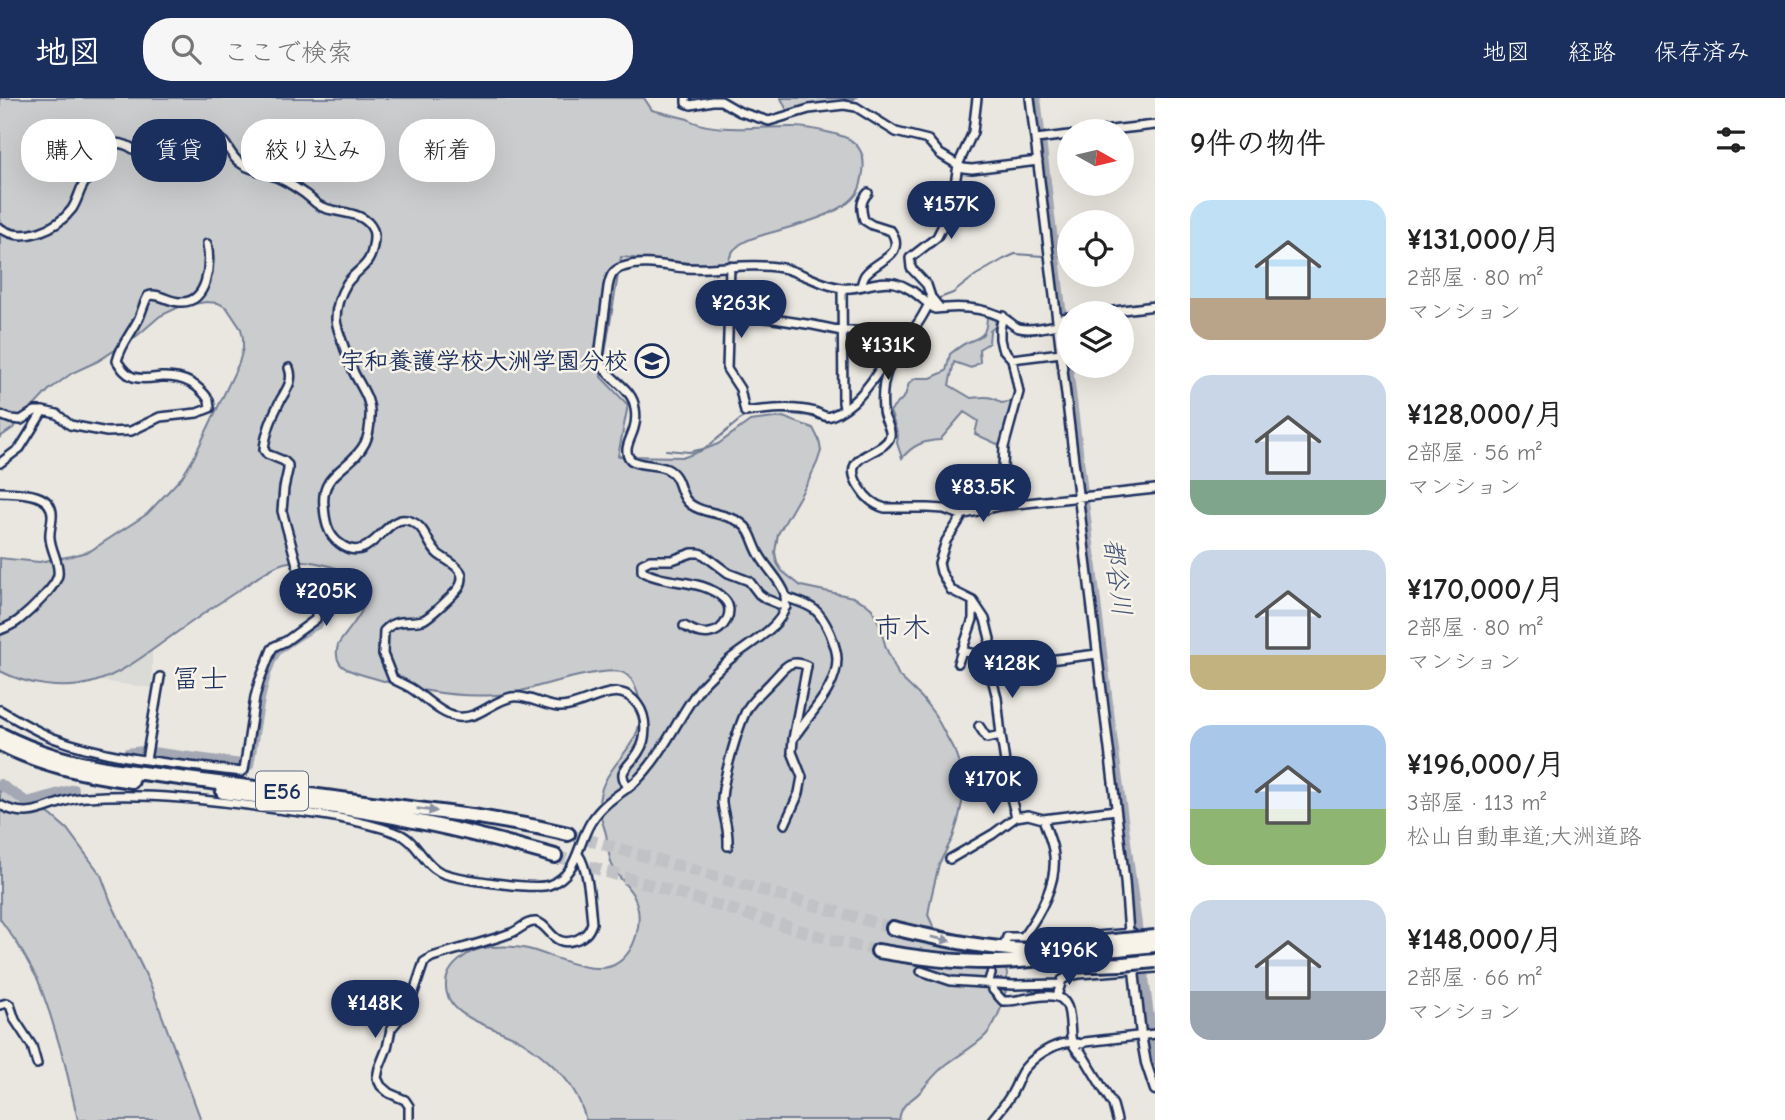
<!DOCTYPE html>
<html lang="ja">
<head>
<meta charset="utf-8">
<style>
  :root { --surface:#fff; --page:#f6f6f6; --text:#222; --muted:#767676; --accent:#1b2f5e }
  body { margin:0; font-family:"Comic Neue","Klee One",sans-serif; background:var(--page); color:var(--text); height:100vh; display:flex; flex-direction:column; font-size:26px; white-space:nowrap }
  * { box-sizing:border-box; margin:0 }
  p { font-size:23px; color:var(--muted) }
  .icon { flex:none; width:38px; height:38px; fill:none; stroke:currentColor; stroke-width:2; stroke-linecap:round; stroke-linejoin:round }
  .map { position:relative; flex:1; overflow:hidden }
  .side { display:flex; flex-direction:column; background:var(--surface); width:630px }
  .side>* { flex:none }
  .guide { position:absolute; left:21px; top:21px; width:665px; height:63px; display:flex; gap:14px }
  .needle { width:46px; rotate:98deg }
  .tools { position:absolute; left:1057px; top:21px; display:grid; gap:14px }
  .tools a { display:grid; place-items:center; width:77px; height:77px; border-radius:50%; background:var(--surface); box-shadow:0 7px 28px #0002; font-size:35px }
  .price { position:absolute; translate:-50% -60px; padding:0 16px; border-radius:24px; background:var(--accent); color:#fff; font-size:23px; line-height:46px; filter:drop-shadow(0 2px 4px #0008) }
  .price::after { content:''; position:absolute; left:50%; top:42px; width:21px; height:16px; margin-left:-10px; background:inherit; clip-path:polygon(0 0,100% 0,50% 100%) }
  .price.active { background:#222; color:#fff }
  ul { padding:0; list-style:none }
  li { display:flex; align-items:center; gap:21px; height:175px; padding:0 35px }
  li span { display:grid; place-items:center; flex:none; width:196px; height:140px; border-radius:21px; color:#555 }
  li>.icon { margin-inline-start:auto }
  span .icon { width:84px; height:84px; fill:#fffc; stroke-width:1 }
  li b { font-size:30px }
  h2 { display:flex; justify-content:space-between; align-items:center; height:84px; padding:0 35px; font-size:30px }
  .pill { padding:0 24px; border-radius:28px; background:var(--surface); box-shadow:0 7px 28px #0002; font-size:24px; line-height:63px }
  .pill.active { background:var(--accent); color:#fff }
  header { display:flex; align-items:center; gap:42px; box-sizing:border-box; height:98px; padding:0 35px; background:var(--accent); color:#fff }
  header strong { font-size:33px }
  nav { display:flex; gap:38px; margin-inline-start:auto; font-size:24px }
  .search { width:490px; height:63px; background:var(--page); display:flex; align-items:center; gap:18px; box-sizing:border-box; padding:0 24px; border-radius:28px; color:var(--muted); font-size:26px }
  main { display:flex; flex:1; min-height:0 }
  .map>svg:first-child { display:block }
  .built { fill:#dadad6 }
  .green { fill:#cbcccd; stroke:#737e96; stroke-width:2 }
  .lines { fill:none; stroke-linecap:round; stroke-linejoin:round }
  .stream { stroke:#6d7892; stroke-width:2 }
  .river { stroke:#a3a8b4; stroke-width:10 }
  .motorway-tunnel { stroke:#c1c2c6; stroke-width:12; stroke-dasharray:12 6; stroke-linecap:butt }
  .minor-casing { stroke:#1b2f5e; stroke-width:12 }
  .tertiary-casing { stroke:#1b2f5e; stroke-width:13 }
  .motorway-casing { stroke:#1b2f5e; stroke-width:18 }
  .minor { stroke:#f7f3e8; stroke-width:7 }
  .tertiary { stroke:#f7f3e8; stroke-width:8 }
  .motorway { stroke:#f7f3e8; stroke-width:12 }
  .motorway-bridge-casing { stroke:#1b2f5e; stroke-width:18; stroke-linecap:butt }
  .motorway-bridge { stroke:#f7f3e8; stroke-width:12 }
  .oneway { fill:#8991a3 }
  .labels { text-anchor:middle; stroke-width:5; stroke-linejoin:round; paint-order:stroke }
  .shield { fill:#f7f3e8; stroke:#5d6a87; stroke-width:2 }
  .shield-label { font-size:23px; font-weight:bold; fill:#1b2f5e }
  .poi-label { font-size:24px; font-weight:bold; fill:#1b2f5e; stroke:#f7f3e8; text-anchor:end }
  .water-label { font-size:26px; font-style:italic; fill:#445378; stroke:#f7f3e8 }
  .quarter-label { font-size:28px; fill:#1b2f5e; stroke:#f7f3e8 }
</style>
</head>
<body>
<header>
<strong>地図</strong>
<div class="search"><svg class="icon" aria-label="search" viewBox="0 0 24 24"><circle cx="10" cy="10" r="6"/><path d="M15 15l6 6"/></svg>ここで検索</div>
<nav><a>地図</a><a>経路</a><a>保存済み</a></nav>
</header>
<main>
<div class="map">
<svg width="1155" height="1022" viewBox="0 0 1155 1022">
  <rect width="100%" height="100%" fill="#eae7e0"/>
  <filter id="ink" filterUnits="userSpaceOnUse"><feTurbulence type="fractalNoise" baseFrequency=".0143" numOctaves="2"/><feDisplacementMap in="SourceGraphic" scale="14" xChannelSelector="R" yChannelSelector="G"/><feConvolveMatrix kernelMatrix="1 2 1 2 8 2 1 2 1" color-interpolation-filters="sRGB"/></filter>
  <g filter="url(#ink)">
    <path class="built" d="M152,546V590L71,579Z"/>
    <path class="green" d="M0,0H644L652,12L688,21C710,36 767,28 794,29C806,29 819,32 831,35C843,38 855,41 861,54C865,62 864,71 862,80C861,87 859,94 854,99C838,118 790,129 766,136C757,139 743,142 737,149C731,153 729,161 727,168L621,159L601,279L628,307L618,358L685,359L718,346L750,323L783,319L813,330L819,342L821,353L817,365L808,384L778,436L775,454L777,465L782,473L801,488L853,499L865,505L872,511L879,525L886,550L899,578L922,600L935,617L955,654L960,668L962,705L958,723L953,739L939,766L931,800L928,817L934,830L988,844C994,852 1003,861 1006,871C1011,889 998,923 986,937C974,949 960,956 947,966C936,974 929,984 921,993C910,1005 902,1003 899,1022H586C583,1012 580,1002 574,993C564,975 538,953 521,943C498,929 444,921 446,886C446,875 454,866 462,860C470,853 481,850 491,849C504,848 516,848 528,851C552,857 591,878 614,867C637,855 645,819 633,797C627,787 617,778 612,767C608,757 608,746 606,736C604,728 600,719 599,711C597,667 644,653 640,612C640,605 639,597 636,591C634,585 630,578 624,575C609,567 540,588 521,593C473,604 416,593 370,579C361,576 348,574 341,567C336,561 336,554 338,547C347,532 376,505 363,487C357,479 346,473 336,470C320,465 301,460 284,465C269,469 255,482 242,490C220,504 198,519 176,535C150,553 124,575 94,584C64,593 27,587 0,573V460L39,464L72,458L90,453L147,416L182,379L193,361L239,265L243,250V240L241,231L227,210L218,205L206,204L181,208L160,218L138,237L98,263L72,275L49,292L13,330L0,339Z
      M781,0H855L844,7L789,17Z
      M987,219L995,222L996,228L990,233L989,245L979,251L980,264L971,270L954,264L949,287L971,300C984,299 991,297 1001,305L1017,303L1004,349L975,336L978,323L964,314L940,342C923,343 913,347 902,360L897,345L898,337L890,313L905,298L909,285L916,280H931L946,273L950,256C955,252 960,248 966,245C982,238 986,239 987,219Z
      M0,686L34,705L52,718L67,731L101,777L111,804L151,888L201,1022H78L64,962L50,916L38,882L19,848L0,821Z"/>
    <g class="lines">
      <path class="stream" d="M937,201L953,195L976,177L1004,161L1015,156L1043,158
        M900,245L915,234
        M773,314L809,318L827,324L836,320
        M666,352L689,354L703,351L711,346L742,320L754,316
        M26,712L27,704"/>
      <path class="river" d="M1036,0L1111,630L1155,963
        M152,654L249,667C254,641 261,572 277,553C282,547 310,530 318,526
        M127,655L143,653
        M0,686L27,704L74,691"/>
      <path class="motorway-tunnel" d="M568,736L893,830
        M555,758L832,842L878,853"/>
      <defs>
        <path id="minor" d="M686,0V5L691,7L712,3H721L740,14L769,23L809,11L844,7L856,9L896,34L928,42L940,56L963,70L972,71L1038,63
          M1030,0L1125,783L1129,835
          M1102,33L1155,27
          M1036,41L1069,37
          M0,130C23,146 57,131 72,111C76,105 78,98 81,91C89,75 100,60 111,46C133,40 147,71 169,65C187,60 183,28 215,38C227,42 229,57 239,64C247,71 258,72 268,76C281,80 294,88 305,96C311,100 315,106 322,109C338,116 364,112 373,132C375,137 374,143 373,148C370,169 358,170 347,185C341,195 336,208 336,220C336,227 339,234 341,240C345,252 349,264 354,275C361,289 372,303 370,319C370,327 369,337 365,345C352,371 320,374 324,408C325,422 327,436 339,445C370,470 384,417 407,422C427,427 425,444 438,456C444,461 454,465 459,472C464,477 462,486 458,491C453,497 429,520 423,522C407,526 397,519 384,533L383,556L393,581C400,585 406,587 412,591C426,600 441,617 458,619C479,621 492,603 512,599C528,597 543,608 559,609C586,610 616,577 638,607C647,619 647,641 639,653C635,661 626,667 623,675C622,681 626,685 628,690
          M730,168L727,271L740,291L745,314C768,311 793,308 815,314C821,316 824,320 831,318C852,310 870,288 881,269C884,263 887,256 891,250C898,241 908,237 915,229C921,222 925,213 929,206
          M861,188C862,184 863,180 865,177C876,162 907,158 891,133L872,127L864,122C861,111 860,103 868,95
          M842,190L843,305L844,309
          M939,209L931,199L927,187L911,170L910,160L937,139L947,119L955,86L958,67L973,34L977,0
          M727,214L813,227L842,233H911
          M1098,215L1155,208
          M1057,221L1069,219
          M893,248L896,254C894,261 889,267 887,274C883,285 882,300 883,312C883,321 892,330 890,338C885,358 836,354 860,390C866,400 874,407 885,410H928L944,411L961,417L999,408L1155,391
          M1012,261L1061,255
          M0,317L11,321L21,322L35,313H43L57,316L70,327L107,334L131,333L160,319L197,315L210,310L209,302C198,285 181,278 161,279C152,280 142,282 133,279C125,276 121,269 117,263C121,246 132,235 139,220C142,213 144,205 148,198C158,194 168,204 180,204C208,206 211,166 207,146
          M0,365L20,350L43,313
          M0,394C17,395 54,393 52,419C52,426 49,433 50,440C51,453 60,465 58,477C56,489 29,514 19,522C13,527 7,529 0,532
          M999,408L998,400L1003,370L1004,349L1019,294L1012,261L1002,250L1000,241V231L1003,218
          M961,417V420L946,443L939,465L941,474L951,492L973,503L985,521L990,541L986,566
          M785,499C811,508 818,508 830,535C833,543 837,552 837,561C837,590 810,615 795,638
          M684,528C692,532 700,537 710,535C724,533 736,513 724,501C702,479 667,488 642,473V466L650,462H672L692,455H699L704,457L728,475L749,483L759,496L766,501L786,509
          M961,553L976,556L986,566L993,569L1097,556
          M958,565L973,521V504
          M989,569L997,600L1001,637L1009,692L1016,719
          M0,612C17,622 34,632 53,640C113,662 178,666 241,674L244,672L255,599L259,584L272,551L275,548L286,543L316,521V506L303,488L282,413L284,390L288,372V367L284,363L267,356L264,352C265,337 273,316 280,303C286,292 294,283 289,270
          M979,628L987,640L1001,637
          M146,662L160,579
          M0,707C35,726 53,700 87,699C150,695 213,702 276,711C316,716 358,721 397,735C417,742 422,765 440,774C455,781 534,792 549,787C578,777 577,746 591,724C601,708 613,700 629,689C637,683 645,674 651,666C670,642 682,613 701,589C709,580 720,570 729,562C744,549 781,530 785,509C786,508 785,498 785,496C781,482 763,467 757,452C752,442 751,432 741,425C726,414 698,416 687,403C678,393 681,378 667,371C657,366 636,368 630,361C622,352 632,339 634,330C636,324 636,316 635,310C632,287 604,281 599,259L608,189C610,179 612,172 623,169C643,162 665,168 686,170C718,172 750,164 782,170C802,174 824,189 843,190C861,192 877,181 895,185C912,189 922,202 935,211C956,208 980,209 1000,218C1007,220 1012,228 1019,230C1030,233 1046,229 1057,227
          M728,748C729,731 724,720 722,705C721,686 738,629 747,611C753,601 764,592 772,583C784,571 789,559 807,568L793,641L792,654L802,679L799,695L785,726
          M950,761L993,736L1016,719L1028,717L1043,721L1116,712
          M1023,839L1070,840L1133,835
          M1005,845L1007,839H1023C1039,817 1057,787 1054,758C1053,745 1047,734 1043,721
          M921,873L951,883L1013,887L1060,886
          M988,886L991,876
          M993,886V892L1003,903C1019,904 1036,896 1052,898C1075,899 1068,929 1072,944C1074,950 1078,954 1082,958
          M1057,898L1062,882L1069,878L1079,876L1155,870
          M0,907L7,905L10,907L15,922L32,948L37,966
          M1081,954L1113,1007L1117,1022
          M409,1022V1008L405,1002L389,995L381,988L377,980L379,970L387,950L391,931L409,909L424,864L432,859C458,851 486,844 511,835C520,832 526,823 536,824C550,826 552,852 578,841C586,837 589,834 592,825C590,806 589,771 578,756
          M992,1022C1000,1012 1009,1002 1014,991C1018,984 1019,977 1024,971C1037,955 1061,940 1082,946L1085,944L1155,936"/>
        <path id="tertiary" d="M1131,845L1141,937L1146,965L1155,992"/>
        <path id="motorway" d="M0,636C37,655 71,664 111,671L479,719L537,729L568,736
          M0,646C41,667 86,677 132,683
          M223,694C287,702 351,710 414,723C462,732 509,745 555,758
          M893,830C943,842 992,852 1044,853
          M878,853C918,860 958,865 998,864C1038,863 1078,857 1118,851"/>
      </defs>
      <use href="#minor" class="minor-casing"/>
      <use href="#tertiary" class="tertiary-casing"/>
      <use href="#motorway" class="motorway-casing"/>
      <use href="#minor" class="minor"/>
      <use href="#tertiary" class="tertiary"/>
      <use href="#motorway" class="motorway"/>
      <defs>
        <path id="motorway-bridge" d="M1063,848L1155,839
          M1118,851L1155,847
          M1064,868L1123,866L1155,863"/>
      </defs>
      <use href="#motorway-bridge" class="motorway-bridge-casing"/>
      <use href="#motorway-bridge" class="motorway-bridge"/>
    </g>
    <defs><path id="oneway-solid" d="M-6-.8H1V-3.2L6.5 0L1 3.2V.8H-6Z" transform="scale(1.75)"/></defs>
    <g class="oneway">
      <use href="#oneway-solid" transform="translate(427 712) rotate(8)"/>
      <use href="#oneway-solid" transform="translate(941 841) rotate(12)"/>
    </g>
  </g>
  <defs>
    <symbol id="school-ring" viewBox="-11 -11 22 22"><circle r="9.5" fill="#f7f3e8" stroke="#1b2f5e" stroke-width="1.5"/><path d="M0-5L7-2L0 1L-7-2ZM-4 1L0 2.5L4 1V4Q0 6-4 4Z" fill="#1b2f5e"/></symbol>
  </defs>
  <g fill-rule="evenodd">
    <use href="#school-ring" x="633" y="244" width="38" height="38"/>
  </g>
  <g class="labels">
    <rect class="shield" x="256" y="673.5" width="52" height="39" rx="5"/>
    <g class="shield-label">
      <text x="282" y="701">E56</text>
    </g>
    <g class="poi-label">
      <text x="628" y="271">宇和養護学校大洲学園分校</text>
    </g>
    <g class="water-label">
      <text transform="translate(1118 479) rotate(83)" y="9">都谷川</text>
    </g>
    <g class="quarter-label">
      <text x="902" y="539">市木</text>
      <text x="200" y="590">冨士</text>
    </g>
  </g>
</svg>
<div class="tools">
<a><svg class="needle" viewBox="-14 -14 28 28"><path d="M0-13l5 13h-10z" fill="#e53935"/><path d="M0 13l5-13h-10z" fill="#767676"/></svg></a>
<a><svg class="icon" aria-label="locate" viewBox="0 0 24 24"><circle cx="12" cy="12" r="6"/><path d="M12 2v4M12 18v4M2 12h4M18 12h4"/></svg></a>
<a><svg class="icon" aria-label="layers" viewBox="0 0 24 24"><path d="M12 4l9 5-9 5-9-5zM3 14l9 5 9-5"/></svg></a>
</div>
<b class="price" style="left:951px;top:143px">¥157K</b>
<b class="price" style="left:741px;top:242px">¥263K</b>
<b class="price active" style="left:888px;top:284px">¥131K</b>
<b class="price" style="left:983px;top:426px">¥83.5K</b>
<b class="price" style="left:326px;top:530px">¥205K</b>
<b class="price" style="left:1012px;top:602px">¥128K</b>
<b class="price" style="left:993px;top:718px">¥170K</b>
<b class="price" style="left:1069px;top:889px">¥196K</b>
<b class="price" style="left:375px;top:942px">¥148K</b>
<div class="guide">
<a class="pill">購入</a>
<a class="pill active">賃貸</a>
<a class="pill">絞り込み</a>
<a class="pill">新着</a>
</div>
</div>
<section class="side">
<h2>9件の物件<svg class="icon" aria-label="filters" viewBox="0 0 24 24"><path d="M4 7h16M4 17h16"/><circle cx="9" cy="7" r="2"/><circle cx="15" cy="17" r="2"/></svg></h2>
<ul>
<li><span style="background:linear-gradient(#bfe0f5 70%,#b9a48a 0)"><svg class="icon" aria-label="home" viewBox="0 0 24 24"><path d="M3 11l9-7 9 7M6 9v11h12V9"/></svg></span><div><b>¥131,000/月</b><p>2部屋 · 80 m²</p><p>マンション</p></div></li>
<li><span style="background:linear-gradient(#c9d6e8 75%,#7fa58c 0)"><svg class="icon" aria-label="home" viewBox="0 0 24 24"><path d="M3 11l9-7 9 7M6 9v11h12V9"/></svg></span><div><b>¥128,000/月</b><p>2部屋 · 56 m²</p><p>マンション</p></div></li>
<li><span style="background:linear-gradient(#c9d6e8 75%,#c2b280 0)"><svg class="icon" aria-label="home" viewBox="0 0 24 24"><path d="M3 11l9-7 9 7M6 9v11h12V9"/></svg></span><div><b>¥170,000/月</b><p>2部屋 · 80 m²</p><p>マンション</p></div></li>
<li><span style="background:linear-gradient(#a9c7e8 60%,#8fb573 0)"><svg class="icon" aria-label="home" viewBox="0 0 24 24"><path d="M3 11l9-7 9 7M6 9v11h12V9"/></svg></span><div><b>¥196,000/月</b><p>3部屋 · 113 m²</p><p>松山自動車道;大洲道路</p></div></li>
<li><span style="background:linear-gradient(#c9d6e8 65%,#9aa5b1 0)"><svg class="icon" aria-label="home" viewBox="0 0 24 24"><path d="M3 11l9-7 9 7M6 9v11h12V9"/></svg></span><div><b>¥148,000/月</b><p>2部屋 · 66 m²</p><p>マンション</p></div></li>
</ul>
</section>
</main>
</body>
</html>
